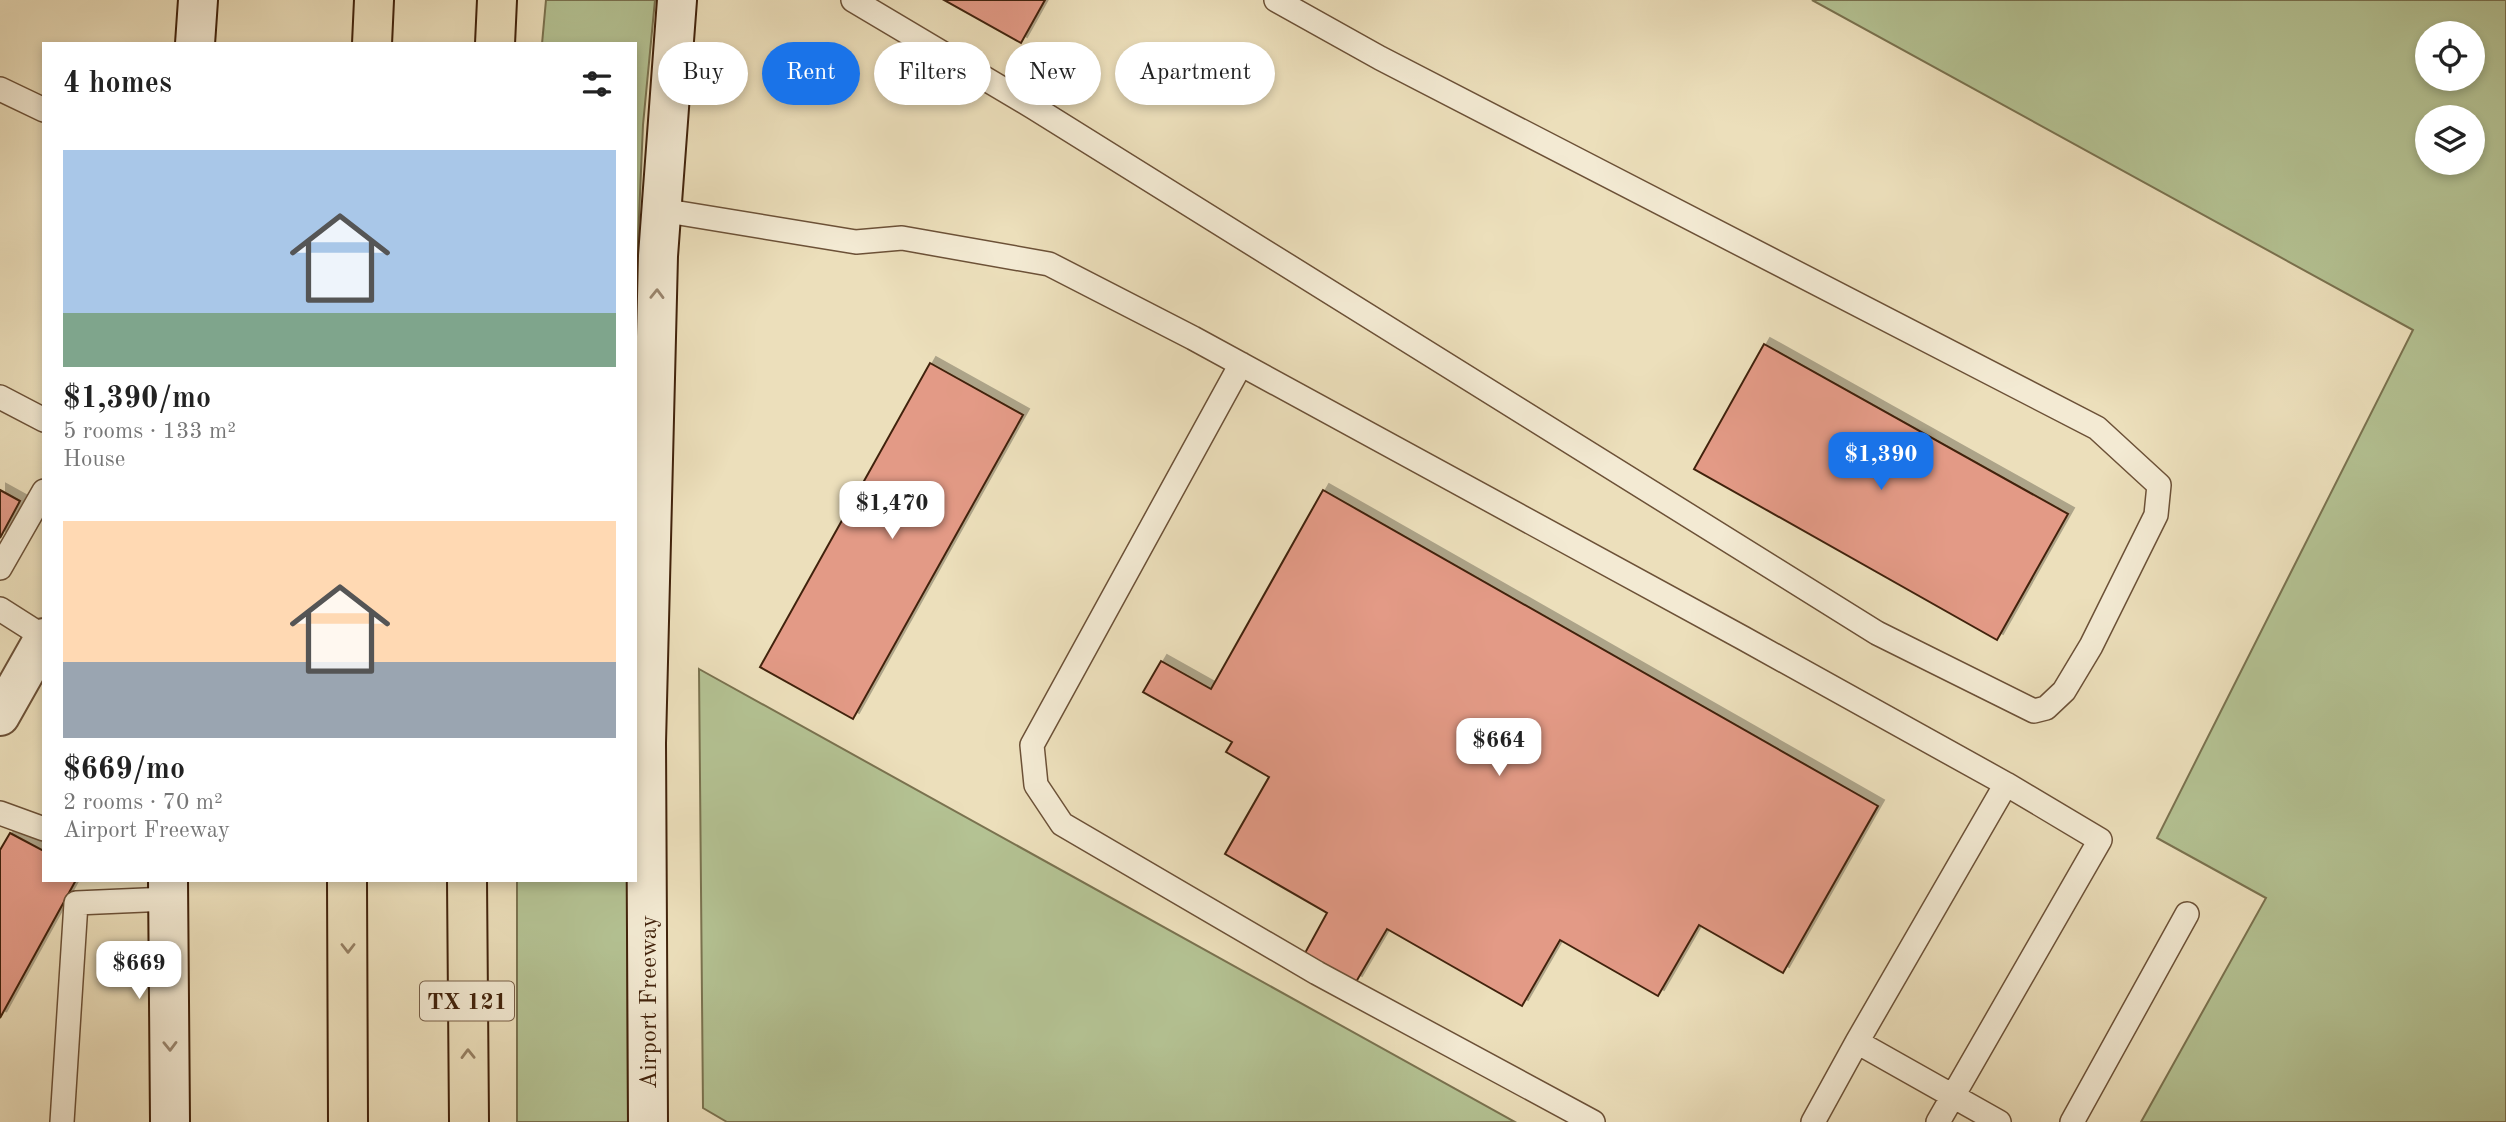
<!DOCTYPE html>
<html lang="en">
<head>
<meta charset="utf-8">
<style>
  :root { --surface:#fff; --page:#f6f6f6; --text:#222; --muted:#767676; --accent:#1a73e8 }
  body { margin:0; font-family:"Old Standard TT",serif; background:var(--page); color:var(--text); height:100vh; display:flex; flex-direction:column; font-size:26px; white-space:nowrap }
  * { box-sizing:border-box; margin:0 }
  p { font-size:23px; color:var(--muted) }
  .icon { flex:none; width:38px; height:38px; fill:none; stroke:currentColor; stroke-width:2; stroke-linecap:round; stroke-linejoin:round }
  .map { position:relative; flex:1; overflow:hidden }
  .sheet { position:absolute; left:42px; top:42px; width:595px; height:840px; display:flex; flex-direction:column; background:var(--surface); border-radius:0px; box-shadow:0 4px 10px #0003 }
  .sheet>* { flex:none }
  .top-card { position:absolute; left:658px; top:42px; width:665px; height:63px; display:flex; gap:14px }
  .fabs { position:absolute; left:2415px; top:21px; display:grid; gap:14px }
  .fabs a { display:grid; place-items:center; width:70px; height:70px; border-radius:50%; background:var(--surface); box-shadow:0 4px 10px #0003; font-size:35px }
  .price { position:absolute; translate:-50% -60px; padding:0 16px; border-radius:14px; background:#fff; color:#222; font-size:23px; line-height:46px; filter:drop-shadow(0 2px 4px #0008) }
  .price::after { content:''; position:absolute; left:50%; top:42px; width:21px; height:16px; margin-left:-10px; background:inherit; clip-path:polygon(0 0,100% 0,50% 100%) }
  .price.current { background:var(--accent); color:#fff }
  ul { padding:0; list-style:none }
  li { display:grid; align-content:center; gap:14px; height:371px; padding:0 21px }
  li span { display:grid; place-items:center; height:217px; border-radius:0px; color:#555 }
  li>.icon { margin-inline-start:auto }
  span .icon { width:126px; height:126px; fill:#fffc; stroke-width:1 }
  li b { font-size:30px }
  h2 { display:flex; justify-content:space-between; align-items:center; height:84px; padding:0 21px; font-size:30px }
  .chip { padding:0 24px; border-radius:32px; background:var(--surface); box-shadow:0 4px 10px #0003; font-size:24px; line-height:63px }
  .chip.current { background:var(--accent); color:#fff }
  .map>svg:first-child { display:block }
  .green { fill:#b4c293; stroke:#7a724f; stroke-width:2; fill-rule:evenodd }
  .building { fill:#e39a86; stroke:#41220b; stroke-width:2; filter:url(#shadow) }
  .lines { fill:none; stroke-linecap:round; stroke-linejoin:round }
  .lane-casing { stroke:#6c5137; stroke-width:26 }
  .street-casing { stroke:#6c5137; stroke-width:42 }
  .secondary-casing { stroke:#41220b; stroke-width:42 }
  .highway-casing { stroke:#41220b; stroke-width:42 }
  .lane { stroke:#f3ead3; stroke-width:23 }
  .street { stroke:#f3ead3; stroke-width:38 }
  .secondary { stroke:#f3ead3; stroke-width:38 }
  .highway { stroke:#ecdfbb; stroke-width:38 }
  .oneway { stroke:#9a866f }
  .oneway2 { stroke:#968063 }
  .labels { text-anchor:middle; stroke-width:7; stroke-linejoin:round; paint-order:stroke }
  .shield { fill:#f3ead3; stroke:#765e47; stroke-width:2 }
  .shield-label { font-size:23px; font-weight:bold; fill:#41220b }
  .street-label { font-size:24px; fill:#41220b; stroke:#f3ead3 }
</style>
</head>
<body>
<div class="map">
<svg width="2506" height="1122" viewBox="0 0 2506 1122">
  <defs>
    <filter id="shadow"><feDropShadow dx="6" dy="-6" stdDeviation="0" flood-color="#0004"/></filter>
  </defs>
  <rect width="100%" height="100%" fill="#ecdfbb"/>
  <filter id="stains"><feTurbulence type="fractalNoise" baseFrequency=".00286" numOctaves="4"/><feColorMatrix values="0 0 0 0 .2 0 0 0 0 .09 0 0 0 0 .02 0 0 0 .5 -.17"/></filter>
  <radialGradient id="worn" r=".72"><stop offset=".6" stop-color="#630" stop-opacity="0"/><stop offset="1" stop-color="#630" stop-opacity=".3"/></radialGradient>
  <path class="green" d="M546,0H655L643,125L635,309V44H542Z
    M1812,0H2506V1122H2141L2266,898L2157,838L2413,330ZM2473,33V79H2427V33ZM2473,117V163H2427V117Z
    M699,669L1515,1122H727L703,1108Z
    M517,880H627L628,1122H517Z"/>
  <path class="building" d="M944,0H1045L1021,43Z
    M1764,344L2068,514L1997,640L1694,469Z
    M930,363L1023,415L853,719L760,667Z
    M0,490L20,501L0,538Z
    M1323,490L1878,806L1783,973L1699,925L1658,996L1560,940L1522,1006L1387,929L1356,982L1305,953L1327,913L1225,854L1269,777L1226,752L1232,742L1143,692L1161,661L1211,689Z
    M10,833L44,851V880H76L0,1018V850Z"/>
  <g class="lines">
    <defs>
      <path id="lane" d="M853,0L1033,107L1877,633L2034,711L2046,708L2064,691L2091,646L2156,515L2159,485L2097,428L1380,58L1276,0
        M0,89L44,110
        M661,210L856,242L902,238L1049,264L1193,338L1743,638L2006,784L2100,840L1938,1122
        M1241,364L1032,745L1036,785L1062,824L1317,973L1593,1122
        M0,397L44,420
        M0,568L44,491
        M0,609L44,637
        M0,813L44,829
        M1857,1042L2006,784
        M62,1122L76,903L168,899
        M1813,1122L1857,1042L1999,1122
        M2072,1122L2187,914"/>
      <path id="street" d="M0,716L44,638"/>
      <path id="secondary" d="M195,44L198,0
        M168,880L170,1122
        M648,1122L646,743L658,256L677,0"/>
      <path id="highway" d="M372,44L374,0
        M495,44L497,0
        M347,880L348,1122
        M467,880L469,1122"/>
    </defs>
    <use href="#lane" class="lane-casing"/>
    <use href="#street" class="street-casing"/>
    <use href="#secondary" class="secondary-casing"/>
    <use href="#highway" class="highway-casing"/>
    <use href="#lane" class="lane"/>
    <use href="#street" class="street"/>
    <use href="#secondary" class="secondary"/>
    <use href="#highway" class="highway"/>
  </g>
  <defs><path id="oneway-chevron" d="M-2-3.5L2.5 0L-2 3.5" fill="none" stroke-width="1.6" stroke-linecap="round" stroke-linejoin="round" transform="scale(1.75)"/></defs>
  <g class="oneway">
    <use href="#oneway-chevron" transform="translate(657 294) rotate(-89)"/>
    <use href="#oneway-chevron" transform="translate(170 1046) rotate(89)"/>
  </g>
  <g class="oneway2">
    <use href="#oneway-chevron" transform="translate(348 948) rotate(90)"/>
    <use href="#oneway-chevron" transform="translate(468 1054) rotate(-91)"/>
  </g>
  <g class="labels">
    <rect class="shield" x="420" y="981.5" width="94" height="39" rx="5"/>
    <g class="shield-label">
      <text x="467" y="1009">TX 121</text>
    </g>
    <g class="street-label">
      <text transform="translate(648 1002) rotate(-90)" y="8">Airport Freeway</text>
    </g>
  </g>
  <rect width="100%" height="100%" filter="url(#stains)"/>
  <rect width="100%" height="100%" fill="url(#worn)"/>
</svg>
<div class="fabs">
<a><svg class="icon" aria-label="locate" viewBox="0 0 24 24"><circle cx="12" cy="12" r="6"/><path d="M12 2v4M12 18v4M2 12h4M18 12h4"/></svg></a>
<a><svg class="icon" aria-label="layers" viewBox="0 0 24 24"><path d="M12 4l9 5-9 5-9-5zM3 14l9 5 9-5"/></svg></a>
</div>
<b class="price current" style="left:1881px;top:492px">$1,390</b>
<b class="price" style="left:892px;top:541px">$1,470</b>
<b class="price" style="left:1499px;top:778px">$664</b>
<b class="price" style="left:139px;top:1001px">$669</b>
<div class="top-card">
<a class="chip">Buy</a>
<a class="chip current">Rent</a>
<a class="chip">Filters</a>
<a class="chip">New</a>
<a class="chip">Apartment</a>
</div>
<section class="sheet">
<h2>4 homes<svg class="icon" aria-label="filters" viewBox="0 0 24 24"><path d="M4 7h16M4 17h16"/><circle cx="9" cy="7" r="2"/><circle cx="15" cy="17" r="2"/></svg></h2>
<ul>
<li><span style="background:linear-gradient(#a9c7e8 75%,#7fa58c 0)"><svg class="icon" aria-label="home" viewBox="0 0 24 24"><path d="M3 11l9-7 9 7M6 9v11h12V9"/></svg></span><div><b>$1,390/mo</b><p>5 rooms · 133 m²</p><p>House</p></div></li>
<li><span style="background:linear-gradient(#ffd9b3 65%,#9aa5b1 0)"><svg class="icon" aria-label="home" viewBox="0 0 24 24"><path d="M3 11l9-7 9 7M6 9v11h12V9"/></svg></span><div><b>$669/mo</b><p>2 rooms · 70 m²</p><p>Airport Freeway</p></div></li>
</ul>
</section>
</div>
</body>
</html>
